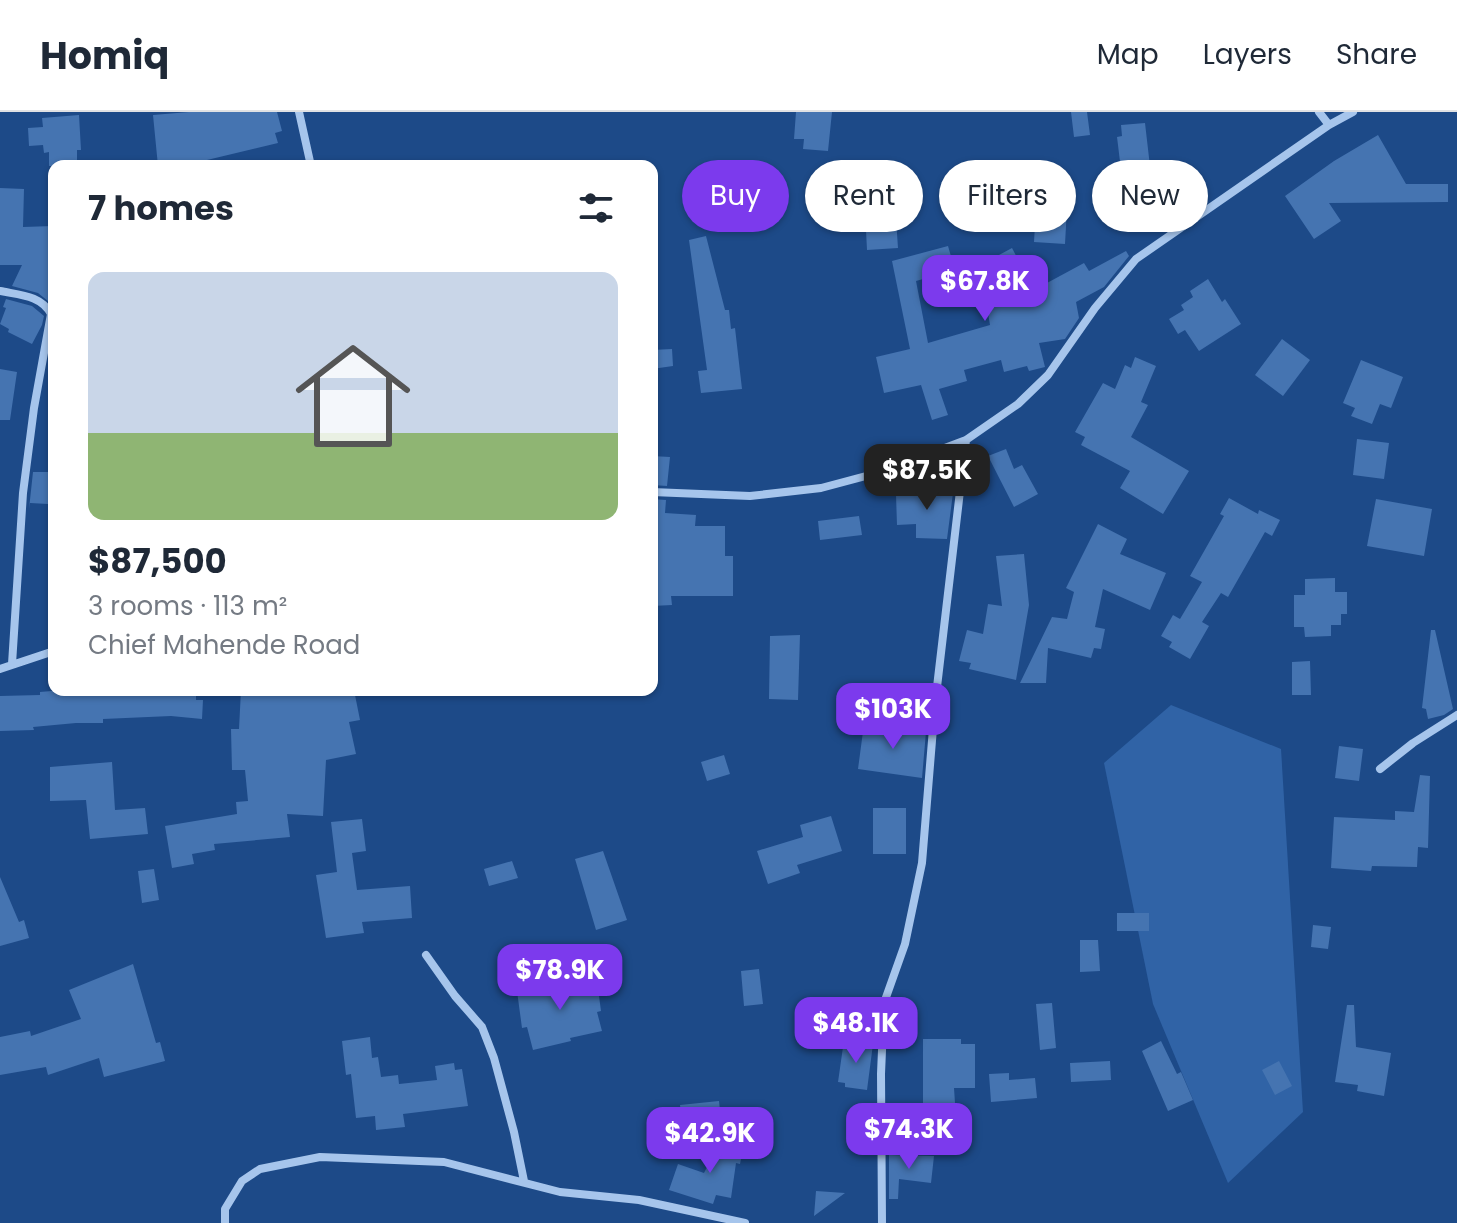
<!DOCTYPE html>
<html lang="en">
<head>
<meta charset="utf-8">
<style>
  :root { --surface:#fff; --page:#f6f6f7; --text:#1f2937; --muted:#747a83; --line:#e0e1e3; --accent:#7c3aed }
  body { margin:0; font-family:Poppins,sans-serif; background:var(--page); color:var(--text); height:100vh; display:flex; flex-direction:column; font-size:30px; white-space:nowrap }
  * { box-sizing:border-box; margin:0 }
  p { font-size:26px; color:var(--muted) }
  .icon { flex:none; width:44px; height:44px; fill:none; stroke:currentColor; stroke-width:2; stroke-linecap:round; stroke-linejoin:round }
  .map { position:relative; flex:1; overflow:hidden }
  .panel { position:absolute; left:48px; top:48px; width:610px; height:536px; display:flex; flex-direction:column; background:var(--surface); border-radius:16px; box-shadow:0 2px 6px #0004 }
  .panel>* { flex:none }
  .banner { position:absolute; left:682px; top:48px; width:654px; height:72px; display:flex; gap:16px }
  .price { position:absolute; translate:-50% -68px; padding:0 18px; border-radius:16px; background:var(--accent); color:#fff; font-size:26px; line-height:52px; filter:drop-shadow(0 2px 4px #0008) }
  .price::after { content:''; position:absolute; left:50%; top:48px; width:24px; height:18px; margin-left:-12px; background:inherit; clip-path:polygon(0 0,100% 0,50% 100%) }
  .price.selected { background:#222; color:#fff }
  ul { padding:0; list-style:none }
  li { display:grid; align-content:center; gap:16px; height:424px; padding:0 40px }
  li span { display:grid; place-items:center; height:248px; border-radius:16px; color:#555 }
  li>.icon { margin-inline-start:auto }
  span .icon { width:144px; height:144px; fill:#fffc; stroke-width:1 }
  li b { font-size:34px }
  h2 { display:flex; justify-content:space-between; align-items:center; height:96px; padding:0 40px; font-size:34px }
  .tag { padding:0 28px; border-radius:36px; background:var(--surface); box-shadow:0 2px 6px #0004; font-size:28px; line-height:72px }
  .tag.selected { background:var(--accent); color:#fff }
  header { display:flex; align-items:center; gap:48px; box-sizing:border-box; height:112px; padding:0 40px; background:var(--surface); border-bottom:2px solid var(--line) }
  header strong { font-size:38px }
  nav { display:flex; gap:44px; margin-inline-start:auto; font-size:28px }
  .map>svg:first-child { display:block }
  .green { fill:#3063a6 }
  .building { fill:#4574b1 }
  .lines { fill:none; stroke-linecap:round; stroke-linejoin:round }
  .minor { stroke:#a6c5ec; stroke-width:8 }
</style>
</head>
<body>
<header>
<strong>Homiq</strong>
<nav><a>Map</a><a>Layers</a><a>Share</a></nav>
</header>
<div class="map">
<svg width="1457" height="1111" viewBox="0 0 1457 1111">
  <rect width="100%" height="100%" fill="#1d4a88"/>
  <path class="green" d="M1171,593L1281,637L1303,1000L1228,1071L1153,892L1104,651Z"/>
  <path class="building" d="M189,0H277L282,19L275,21L278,31L207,48L208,54H158L153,3Z
    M796,0H832L828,39L803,37L804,27H794Z
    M1071,0H1087L1090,23L1074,25Z
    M79,3L81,38H77V54H49V40L44,41L43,33L29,34L28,16L43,15L42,6Z
    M1145,11L1151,63L1122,66L1117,25L1122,24L1121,13Z
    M1378,23L1406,72H1448V90L1329,91L1341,109L1314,127L1285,84L1334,49Z
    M0,76L24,77L23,115L53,114V193L38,181L12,174L22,153H0Z
    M894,77L898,136L867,138L864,79Z
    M1036,94L1067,96L1065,132L1034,130Z
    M706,124L725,198H729L731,217L735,216L742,277L701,281L698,259L707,258L689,128Z
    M948,134L955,158L916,169L928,231L990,213L986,189L1006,186L986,150L1012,136L1034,178L1084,151L1089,159L1126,139L1129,144L1104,175L1076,190L1079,206L1065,227L1039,231L1045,255L1029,259L1027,254L1004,260L1001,248L964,258L967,269L939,277L948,303L932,308L921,273L884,281L876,245L910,237L892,149Z
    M1208,167L1222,190L1225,187L1241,212L1199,239L1185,218L1178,222L1169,207L1184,198L1181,193L1193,185L1190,179Z
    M6,187L32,194L44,204L42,213L32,232L8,220L9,217L0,212L6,196L3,195Z
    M1282,227L1310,248L1283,284L1255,263Z
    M672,237L673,254L652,257V238Z
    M1135,245L1156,254L1141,290L1148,293L1131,325L1189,359L1163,402L1120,376L1130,359L1081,333L1085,325L1075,320L1103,271L1115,277L1125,253L1131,256Z
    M1361,248L1403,265L1391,296L1380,292L1372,312L1351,304L1355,296L1343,291Z
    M0,257L17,260L10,308H0Z
    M1357,327L1389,331L1384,367L1353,363Z
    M1006,337L1014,357L1022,353L1038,382L1014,395L988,344Z
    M652,344L670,345L667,374L652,373Z
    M33,360H49L48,392L30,391L29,397Z
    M932,374H951V381H953L947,427L916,426V412L897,413L896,383L932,381Z
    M1229,386L1258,402L1259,398L1280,408L1272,424L1265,420L1228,485L1221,481L1202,510L1209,514L1190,547L1169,535L1172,530L1161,524L1173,503L1180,507L1202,470L1190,464L1224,404L1220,402Z
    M652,387L666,388L665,401L696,403L695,414H725V444H733V484H671L672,493L652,494Z
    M1376,387L1432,397L1424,444L1367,434Z
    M859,404L862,423L820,428L818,409Z
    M1098,412L1127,427L1120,442L1166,461L1150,498L1103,477L1095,515L1105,517L1101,537L1094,536L1091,546L1048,536L1046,571H1020L1052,505L1067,507L1074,480L1066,476Z
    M1024,442L1029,493L1016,568L969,557L971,551L959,549L967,518L983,522L988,492L1002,494L996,444Z
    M1335,466V480H1347V502H1341V513H1331V524L1305,525L1304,515H1294V483H1305V467Z
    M1431,518H1435L1453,597L1444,603L1428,607L1426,597L1422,596Z
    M800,523L798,588L769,587L770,524Z
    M1310,549L1311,583H1292V550Z
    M63,578H196V588H203L202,607L171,604L103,607V611H76L33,615L34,618L0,619V584L40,583V580Z
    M241,578H354L360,608L349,610L356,642L326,648L323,704L287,702L290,725L214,732L215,738L192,742L194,752L172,756L165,714L237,702L236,690L248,689L245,658H232L231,617H239Z
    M864,612L926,620L922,666L858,657Z
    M1339,634L1363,637L1359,669L1335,666Z
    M724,643L730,662L707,669L701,650Z
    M112,650L115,698L145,696L148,722L90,727L86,688L50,689V655Z
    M1420,663L1430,664L1428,736L1418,735L1417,755L1372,754L1371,759L1331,756L1334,705L1395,708V699L1414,700Z
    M873,696H906V742H873Z
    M831,704L842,739L797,753L800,761L768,772L757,739L803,725L800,713Z
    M362,707L366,739L352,741L357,778L410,774L412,806L362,810L364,821L326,826L316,763L337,760L331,710Z
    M603,739L627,808L596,818L575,747Z
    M512,749L518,766L489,774L484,757Z
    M154,757L159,788L142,791L138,759Z
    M0,765L19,810L24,808L29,826L0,834Z
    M1117,801H1149V819H1117Z
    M1313,813L1331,815L1328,837L1311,835Z
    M1080,828H1098L1100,859L1080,860Z
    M133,852L156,931L160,930L165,949L104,965L99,946L48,963L46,955L0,963V925L30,919L31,924L81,907L69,878Z
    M759,857L763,892L744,894L741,859Z
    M570,868L571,872L597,869L601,899L597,900L602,919L570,926L571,929L533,938L527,915L522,916L517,879Z
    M1052,891L1056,936L1040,938L1036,892Z
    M1347,893H1354L1356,935L1391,941L1384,984L1357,979L1358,973L1335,970Z
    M370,925L372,946L378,945L381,965L398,963L399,972L437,968L435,954L454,951L455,958L462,957L468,994L403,1002L405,1015L376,1018L375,1004L356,1006L351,962L346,963L342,929Z
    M923,927H961V932H975V976H954L955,991L923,994Z
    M844,928L873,932L867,978L845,975V971L838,970Z
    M1161,929L1177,962L1181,960L1193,988L1168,999L1142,939Z
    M1110,949L1111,968L1071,970L1070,951Z
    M1279,949L1292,974L1275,983L1262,958Z
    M1009,961V968L1035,966L1037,986L991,990L989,962Z
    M719,989L722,1017L683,1020L680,993Z
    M721,1027L744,1032L740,1052L736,1051L731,1086L716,1083L713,1092L669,1078L678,1052L704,1061Z
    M889,1043L934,1044L931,1071L899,1067L898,1087H889Z
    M816,1079L845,1081L814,1104Z"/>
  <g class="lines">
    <path class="minor" d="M299,0L311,54
      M1319,0L1329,13
      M0,179C19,183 41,183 51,202L34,296L23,381L12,552
      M652,380L750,384L821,376L881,360L966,328L1018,292L1048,263L1095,196L1136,147L1329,13L1353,0
      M0,557L54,539
      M1380,657L1413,631L1457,603
      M426,843L455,884L482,915L494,946L514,1020L524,1069
      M225,1111V1097L242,1069L260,1057L320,1045L444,1050L560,1080L639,1088L745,1111
      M882,1111L881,962L884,891L905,832L922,751L935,592L966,328"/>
  </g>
</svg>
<b class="price" style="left:985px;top:211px">$67.8K</b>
<b class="price selected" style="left:927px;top:400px">$87.5K</b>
<b class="price" style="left:893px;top:639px">$103K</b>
<b class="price" style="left:560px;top:900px">$78.9K</b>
<b class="price" style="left:856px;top:953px">$48.1K</b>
<b class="price" style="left:909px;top:1059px">$74.3K</b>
<b class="price" style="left:710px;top:1063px">$42.9K</b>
<div class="banner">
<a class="tag selected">Buy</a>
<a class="tag">Rent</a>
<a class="tag">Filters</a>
<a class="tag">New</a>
</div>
<section class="panel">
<h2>7 homes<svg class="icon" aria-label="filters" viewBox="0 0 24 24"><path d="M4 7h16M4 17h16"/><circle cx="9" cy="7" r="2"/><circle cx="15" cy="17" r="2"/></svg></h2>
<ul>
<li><span style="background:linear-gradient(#c9d6e8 65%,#8fb573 0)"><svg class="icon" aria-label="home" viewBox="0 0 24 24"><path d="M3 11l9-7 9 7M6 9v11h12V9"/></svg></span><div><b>$87,500</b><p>3 rooms · 113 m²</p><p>Chief Mahende Road</p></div></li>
</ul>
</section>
</div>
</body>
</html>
